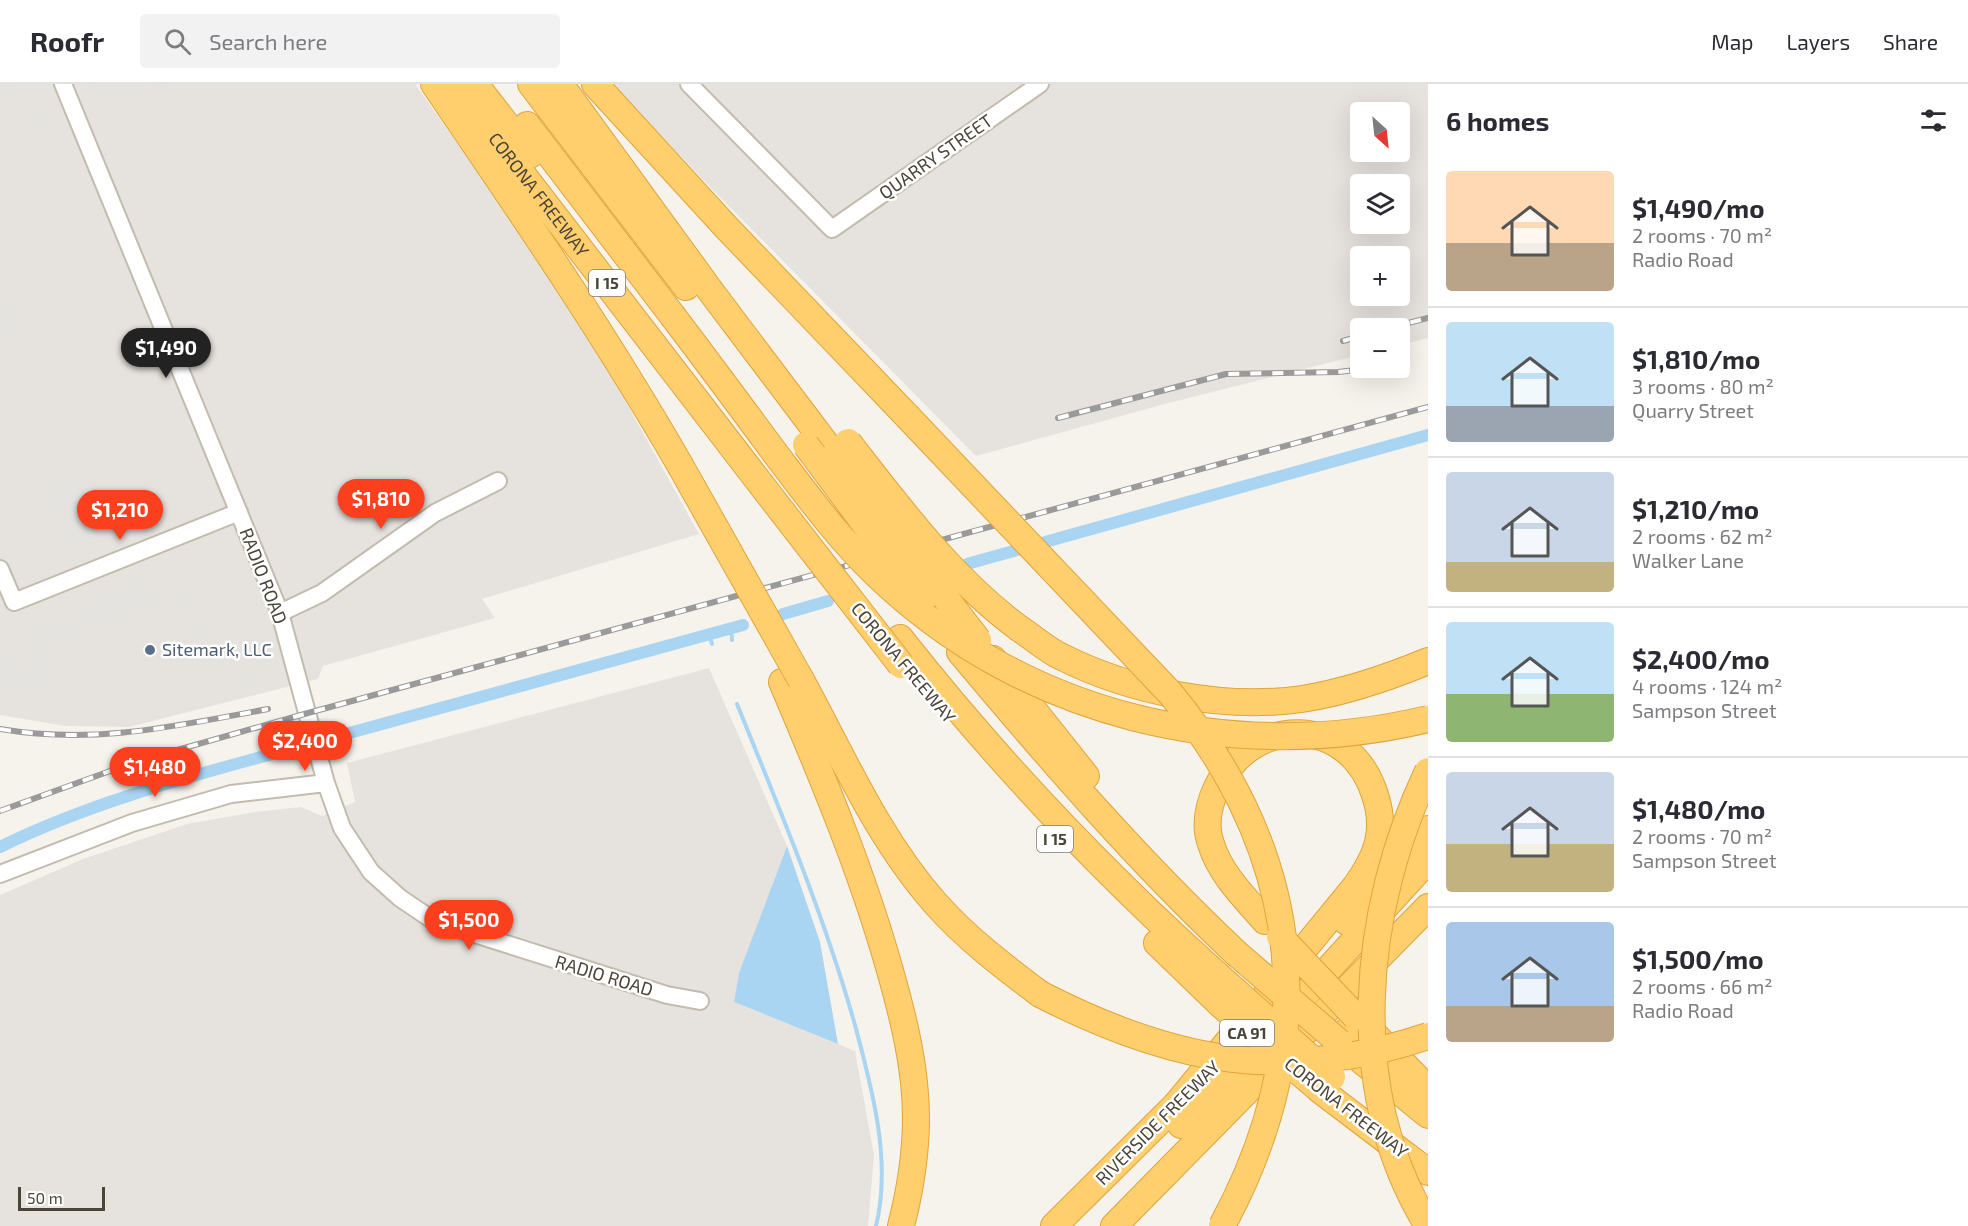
<!DOCTYPE html>
<html lang="en">
<head>
<meta charset="utf-8">
<style>
  :root { --surface:#fff; --page:#f2f2f3; --text:#2b2b33; --muted:#7c7c81; --line:#e1e1e2; --accent:#fc3f1d }
  body { margin:0; font-family:"Exo 2",sans-serif; background:var(--page); color:var(--text); height:100vh; display:flex; flex-direction:column; font-size:22px; white-space:nowrap }
  * { box-sizing:border-box; margin:0 }
  p { font-size:20px; color:var(--muted) }
  .icon { flex:none; width:33px; height:33px; fill:none; stroke:currentColor; stroke-width:2; stroke-linecap:round; stroke-linejoin:round }
  .map { position:relative; flex:1; overflow:hidden }
  .sheet { display:flex; flex-direction:column; background:var(--surface); width:540px }
  .sheet>* { flex:none }
  .needle { width:39px; rotate:153deg }
  .controls { position:absolute; left:1350px; top:18px; display:grid; gap:12px }
  .controls a { display:grid; place-items:center; width:60px; height:60px; border-radius:6px; background:var(--surface); box-shadow:0 6px 24px #0002; font-size:30px }
  .scale { position:absolute; left:18px; bottom:15px; width:87px; box-sizing:border-box; padding-left:6px; border:3px solid #4b4439; border-top:0; font-size:16px; line-height:21px; white-space:nowrap; color:#4b4439; -webkit-text-stroke:4px #fff; paint-order:stroke }
  .price { position:absolute; translate:-50% -51px; padding:0 14px; border-radius:21px; background:var(--accent); color:#fff; font-size:20px; line-height:39px; filter:drop-shadow(0 2px 3px #0008) }
  .price::after { content:''; position:absolute; left:50%; top:36px; width:18px; height:14px; margin-left:-9px; background:inherit; clip-path:polygon(0 0,100% 0,50% 100%) }
  .price.selected { background:#222; color:#fff }
  ul { padding:0; list-style:none }
  li { display:flex; align-items:center; gap:18px; height:150px; padding:0 18px }
  li+li { border-top:2px solid var(--line) }
  li span { display:grid; place-items:center; flex:none; width:168px; height:120px; border-radius:6px; color:#555 }
  li>.icon { margin-inline-start:auto }
  span .icon { width:72px; height:72px; fill:#fffc; stroke-width:1 }
  li b { font-size:26px }
  h2 { display:flex; justify-content:space-between; align-items:center; height:72px; padding:0 18px; font-size:26px }
  header { display:flex; align-items:center; gap:36px; box-sizing:border-box; height:84px; padding:0 30px; background:var(--surface); border-bottom:2px solid var(--line) }
  header strong { font-size:28px }
  nav { display:flex; gap:33px; margin-inline-start:auto; font-size:21px }
  .search { width:420px; height:54px; background:var(--page); display:flex; align-items:center; gap:15px; box-sizing:border-box; padding:0 21px; border-radius:6px; color:var(--muted); font-size:22px }
  main { display:flex; flex:1; min-height:0 }
  .map>svg:first-child { display:block }
  .industrial { fill:#e6e2dd; fill-rule:evenodd }
  .parking { fill:#e5e3e0 }
  .water { fill:#a9d4f2 }
  .lines { fill:none; stroke-linecap:round; stroke-linejoin:round }
  .stream { stroke:#a9d4f2; stroke-width:4 }
  .canal { stroke:#a9d4f2; stroke-width:12 }
  .minor-casing { stroke:#c2bbae; stroke-width:20 }
  .highway-casing { stroke:#e0a43c; stroke-width:28 }
  .minor { stroke:#fff; stroke-width:16 }
  .highway { stroke:#ffcf6e; stroke-width:26 }
  .rail-casing { stroke:#9a9a9a; stroke-width:6 }
  .rail { stroke:#fff; stroke-width:4; stroke-dasharray:11; stroke-linecap:butt }
  .highway-bridge-casing { stroke:#e0a43c; stroke-width:28; stroke-linecap:butt }
  .highway-bridge { stroke:#ffcf6e; stroke-width:26 }
  .service-dot { fill:#5c6f8a; stroke:#fff; stroke-width:2 }
  .labels { text-anchor:middle; stroke-width:5; stroke-linejoin:round; paint-order:stroke }
  .shield { fill:#fff; stroke:#817c74; stroke-width:1.5 }
  .shield-label { font-size:16px; font-weight:bold; fill:#4b4439 }
  .street-label { font-size:18px; fill:#4b4439; stroke:#fff }
  .service-label { font-size:18px; fill:#4e5e75; stroke:#fff; text-anchor:start }
</style>
</head>
<body>
<header>
<strong>Roofr</strong>
<div class="search"><svg class="icon" aria-label="search" viewBox="0 0 24 24"><circle cx="10" cy="10" r="6"/><path d="M15 15l6 6"/></svg>Search here</div>
<nav><a>Map</a><a>Layers</a><a>Share</a></nav>
</header>
<main>
<div class="map">
<svg width="1428" height="1142" viewBox="0 0 1428 1142">
  <rect width="100%" height="100%" fill="#f6f3ec"/>
  <path class="industrial" d="M0,0H415L515,140L612,293L699,450L482,515L495,534L323,582L318,595L129,643L65,642L0,631Z
    M612,0H1428V254L1400,261V244H1360V271L1161,321L976,372L712,105ZM1360,28H1400V68H1360ZM1360,100H1400V140H1360ZM1360,172H1400V212H1360Z
    M709,584L787,762L739,889L734,918L855,967L874,1071L868,1142H0V811L83,775L187,740L255,728L301,723L322,732L355,718L347,679Z"/>
  <path class="parking" d="M0,0H34L55,51L45,55L23,2L3,12L7,22L0,26Z
    M94,0H166L104,26Z
    M0,213L4,224L10,221L20,244L14,247L19,258L0,265Z
    M86,386L111,446L101,451L102,454L69,468L42,404Z
    M175,479L206,556L197,559L166,482Z
    M146,491L159,521L39,571L30,549L81,527L78,520Z
    M14,563L22,581L47,571L63,609L53,613L54,617L0,606V569Z
    M273,584L275,594L220,608L218,598Z
    M182,608L185,617L145,628L142,619Z"/>
  <path class="water" d="M787,762L820,858L838,960L734,918L739,889Z"/>
  <g class="lines">
    <path class="stream" d="M731,544L732,556
      M709,550L712,560
      M737,620C780,726 824,831 855,941C872,1005 892,1076 876,1142
      M343,642L345,646
      M294,664L295,671"/>
    <path class="canal" d="M1045,458L1428,351
      M967,480L1021,465
      M783,530L828,517
      M331,654L743,541
      M0,763C95,716 200,690 301,662"/>
    <defs>
      <path id="minor" d="M63,0L280,529L326,699L342,744L371,788L400,814L434,837L667,911L700,917
        M689,0L832,145L1040,0
        M0,485L14,518L239,428
        M280,529L322,509L435,429L498,397
        M0,790L132,739L231,710L326,699"/>
      <g id="highway">
        <path d="M434,0C519,125 604,249 680,381"/>
        <path id="s1" d="M453,0L760,399"/>
        <path d="M475,0L530,71"/>
        <path d="M531,0L686,203"/>
        <path d="M560,0L712,209L832,368"/>
        <path d="M595,0L726,143L907,332"/>
        <path d="M527,41L672,231"/>
        <path d="M1020,545C1034,554 1047,566 1062,573C1132,608 1224,626 1302,615C1346,608 1387,594 1428,577"/>
        <path d="M900,554C1000,681 1112,798 1233,905"/>
        <path d="M960,568C1048,673 1137,776 1236,869"/>
        <path d="M993,575L1086,692"/>
        <path d="M801,596C842,671 878,755 936,820C966,854 1003,882 1040,910"/>
        <path d="M782,598C822,692 861,785 889,883C903,932 916,983 916,1034C916,1071 910,1107 901,1142"/>
        <path d="M1347,838L1428,745"/>
        <path d="M1157,859L1220,920"/>
        <path d="M1281,937L1428,776"/>
        <path d="M1347,947L1382,979"/>
        <path d="M1376,952L1428,1005"/>
        <path d="M1363,978L1428,1031"/>
        <path d="M1320,1006L1428,1088"/>
        <path d="M1176,1021L1355,803C1377,773 1387,747 1375,711C1350,631 1253,629 1217,703C1209,720 1204,741 1211,760C1220,790 1245,814 1265,837"/>
        <path d="M1181,1041L1256,964"/>
        <path d="M1054,1142L1188,1009"/>
        <path d="M1114,1142L1428,823"/>
      </g>
    </defs>
    <use href="#minor" class="minor-casing"/>
    <use href="#highway" class="highway-casing"/>
    <use href="#minor" class="minor"/>
    <use href="#highway" class="highway"/>
    <defs>
      <path id="rail" d="M1389,244L1428,234
        M1343,257L1360,252
        M1058,334L1226,290L1338,288L1373,284
        M0,645C95,661 175,642 268,625
        M0,727L135,678L308,629L1428,323"/>
    </defs>
    <use href="#rail" class="rail-casing"/>
    <use href="#rail" class="rail"/>
    <defs>
      <path id="highway-bridge" d="M672,231C707,277 741,323 775,369C807,411 838,454 876,490C1023,632 1232,682 1428,635
        M907,332L1170,609C1305,773 1323,955 1222,1142
        M848,358C900,425 952,495 1020,545
        M806,361L922,517
        M835,371L978,556
        M680,381L801,596
        M760,399L901,581
        M1280,853L1356,933
        M1236,869L1339,958
        M1233,905L1332,993
        M1040,910C1172,978 1284,1000 1428,952
        M1220,920L1320,1006
        M1428,1142C1344,1005 1362,826 1428,687"/>
    </defs>
    <use href="#highway-bridge" class="highway-bridge-casing"/>
    <use href="#highway-bridge" class="highway-bridge"/>
  </g>
  <circle class="service-dot" cx="150" cy="566" r="6"/>
  <g class="labels">
    <g class="shield">
      <rect x="589" y="186" width="36" height="26" rx="4.5"/>
      <rect x="1037" y="742" width="36" height="26" rx="4.5"/>
      <rect x="1220" y="936" width="54" height="26" rx="4.5"/>
    </g>
    <g class="shield-label">
      <text x="607" y="205">I 15</text>
      <text x="1055" y="761">I 15</text>
      <text x="1247" y="955">CA 91</text>
    </g>
    <g class="street-label">
      <text transform="translate(936 73) rotate(-35)" y="6">QUARRY STREET</text>
      <text dy="6" stroke="none"><textPath href="#s1" startOffset="140">CORONA FREEWAY</textPath></text>
      <text transform="translate(263 492) rotate(69)" y="6">RADIO ROAD</text>
      <text transform="translate(903 579) rotate(50)" y="6">CORONA FREEWAY</text>
      <text transform="translate(604 892) rotate(17)" y="6">RADIO ROAD</text>
      <text transform="translate(1346 1024) rotate(38)" y="6">CORONA FREEWAY</text>
      <text transform="translate(1158 1039) rotate(-45)" y="6">RIVERSIDE FREEWAY</text>
    </g>
    <g class="service-label">
      <text x="162" y="572">Sitemark, LLC</text>
    </g>
  </g>
</svg>
<div class="controls">
<a><svg class="needle" viewBox="-14 -14 28 28"><path d="M0-13l5 13h-10z" fill="#e53935"/><path d="M0 13l5-13h-10z" fill="#7c7c81"/></svg></a>
<a><svg class="icon" aria-label="layers" viewBox="0 0 24 24"><path d="M12 4l9 5-9 5-9-5zM3 14l9 5 9-5"/></svg></a>
<a>+</a>
<a>−</a>
</div>
<div class="scale">50 m</div>
<b class="price selected" style="left:166px;top:295px">$1,490</b>
<b class="price" style="left:381px;top:446px">$1,810</b>
<b class="price" style="left:120px;top:457px">$1,210</b>
<b class="price" style="left:305px;top:688px">$2,400</b>
<b class="price" style="left:155px;top:714px">$1,480</b>
<b class="price" style="left:469px;top:867px">$1,500</b>
</div>
<section class="sheet">
<h2>6 homes<svg class="icon" aria-label="filters" viewBox="0 0 24 24"><path d="M4 7h16M4 17h16"/><circle cx="9" cy="7" r="2"/><circle cx="15" cy="17" r="2"/></svg></h2>
<ul>
<li><span style="background:linear-gradient(#ffd9b3 60%,#b9a48a 0)"><svg class="icon" aria-label="home" viewBox="0 0 24 24"><path d="M3 11l9-7 9 7M6 9v11h12V9"/></svg></span><div><b>$1,490/mo</b><p>2 rooms · 70 m²</p><p>Radio Road</p></div></li>
<li><span style="background:linear-gradient(#bfe0f5 70%,#9aa5b1 0)"><svg class="icon" aria-label="home" viewBox="0 0 24 24"><path d="M3 11l9-7 9 7M6 9v11h12V9"/></svg></span><div><b>$1,810/mo</b><p>3 rooms · 80 m²</p><p>Quarry Street</p></div></li>
<li><span style="background:linear-gradient(#c9d6e8 75%,#c2b280 0)"><svg class="icon" aria-label="home" viewBox="0 0 24 24"><path d="M3 11l9-7 9 7M6 9v11h12V9"/></svg></span><div><b>$1,210/mo</b><p>2 rooms · 62 m²</p><p>Walker Lane</p></div></li>
<li><span style="background:linear-gradient(#bfe0f5 60%,#8fb573 0)"><svg class="icon" aria-label="home" viewBox="0 0 24 24"><path d="M3 11l9-7 9 7M6 9v11h12V9"/></svg></span><div><b>$2,400/mo</b><p>4 rooms · 124 m²</p><p>Sampson Street</p></div></li>
<li><span style="background:linear-gradient(#c9d6e8 60%,#c2b280 0)"><svg class="icon" aria-label="home" viewBox="0 0 24 24"><path d="M3 11l9-7 9 7M6 9v11h12V9"/></svg></span><div><b>$1,480/mo</b><p>2 rooms · 70 m²</p><p>Sampson Street</p></div></li>
<li><span style="background:linear-gradient(#a9c7e8 70%,#b9a48a 0)"><svg class="icon" aria-label="home" viewBox="0 0 24 24"><path d="M3 11l9-7 9 7M6 9v11h12V9"/></svg></span><div><b>$1,500/mo</b><p>2 rooms · 66 m²</p><p>Radio Road</p></div></li>
</ul>
</section>
</main>
</body>
</html>
